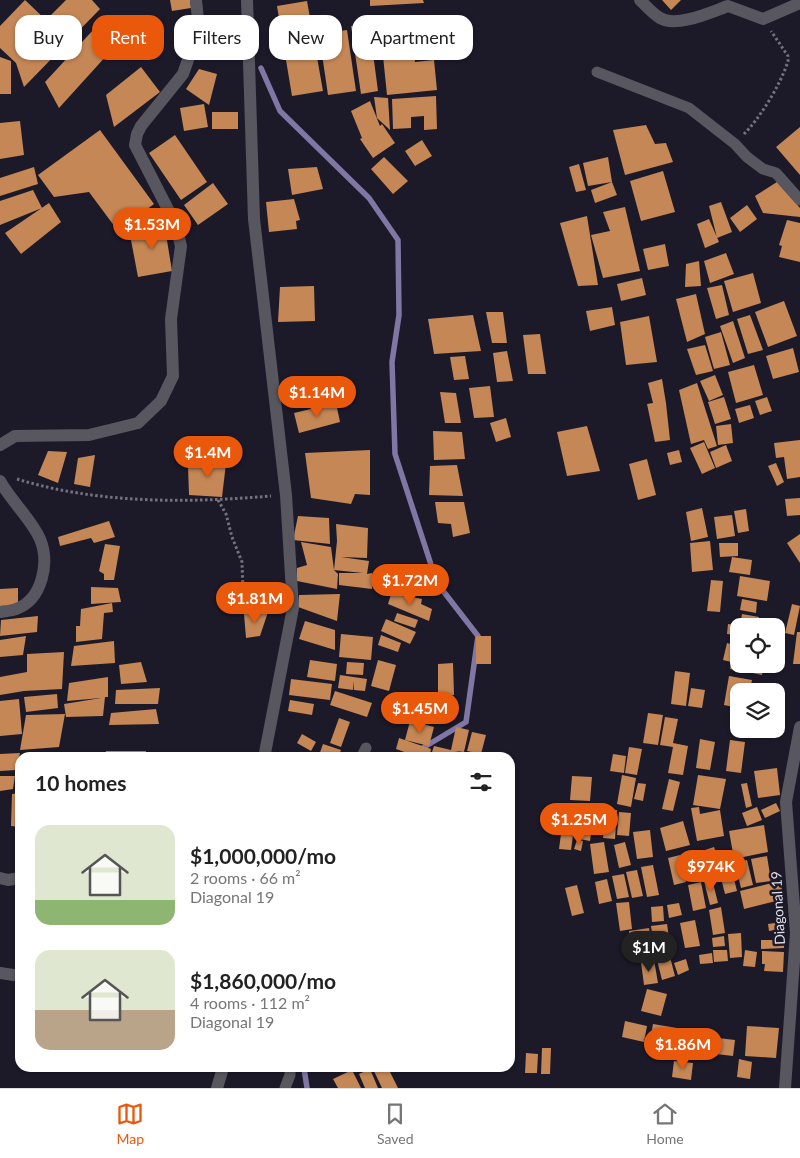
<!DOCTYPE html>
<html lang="en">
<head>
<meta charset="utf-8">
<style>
  :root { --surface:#fff; --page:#f6f6f6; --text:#222; --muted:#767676; --line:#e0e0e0; --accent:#ea580c }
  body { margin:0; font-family:Lato,sans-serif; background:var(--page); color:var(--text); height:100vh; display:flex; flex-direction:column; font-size:19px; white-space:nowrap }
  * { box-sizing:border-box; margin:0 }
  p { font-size:16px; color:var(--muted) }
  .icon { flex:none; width:28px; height:28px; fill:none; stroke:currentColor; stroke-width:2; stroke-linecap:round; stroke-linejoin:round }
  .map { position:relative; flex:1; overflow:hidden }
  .panel { position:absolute; left:15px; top:752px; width:500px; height:320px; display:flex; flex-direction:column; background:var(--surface); border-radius:15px; box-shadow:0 1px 4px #0004 }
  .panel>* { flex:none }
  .top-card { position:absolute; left:15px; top:15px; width:500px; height:45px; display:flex; gap:10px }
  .controls { position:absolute; left:730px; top:618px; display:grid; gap:10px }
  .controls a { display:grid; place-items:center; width:55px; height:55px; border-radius:10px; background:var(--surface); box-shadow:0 1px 4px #0004; font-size:25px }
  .price { position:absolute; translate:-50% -42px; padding:0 11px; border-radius:18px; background:var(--accent); color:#fff; font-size:16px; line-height:32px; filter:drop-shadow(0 1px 2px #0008) }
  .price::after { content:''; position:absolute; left:50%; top:30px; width:15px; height:11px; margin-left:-8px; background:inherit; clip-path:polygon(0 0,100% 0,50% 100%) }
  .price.on { background:#222; color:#fff }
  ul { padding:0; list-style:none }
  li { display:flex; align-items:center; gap:15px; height:125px; padding:0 20px }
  li span { display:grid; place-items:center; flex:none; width:140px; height:100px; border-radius:15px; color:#555 }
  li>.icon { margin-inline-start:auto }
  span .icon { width:60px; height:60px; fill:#fffc; stroke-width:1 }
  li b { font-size:21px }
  h2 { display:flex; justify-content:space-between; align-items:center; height:60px; padding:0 20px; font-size:21px }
  .tag { padding:0 18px; border-radius:15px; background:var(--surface); box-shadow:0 1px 4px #0004; font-size:18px; line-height:45px }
  .tag.on { background:var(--accent); color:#fff }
  .menu { display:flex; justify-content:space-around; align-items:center; height:70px; border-top:1px solid var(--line); background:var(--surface); font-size:14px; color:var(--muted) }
  .menu a { display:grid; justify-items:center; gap:2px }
  .menu .on { color:var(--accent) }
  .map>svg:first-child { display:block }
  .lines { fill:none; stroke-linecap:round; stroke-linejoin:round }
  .stream { stroke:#8077a5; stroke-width:5.5 }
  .building { fill:#c58756 }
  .path { stroke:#747280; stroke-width:3; stroke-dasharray:2.5 2.5; stroke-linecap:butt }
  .service { stroke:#58575f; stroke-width:11 }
  .minor { stroke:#58575f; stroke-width:12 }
  .labels { text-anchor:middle; stroke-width:5; stroke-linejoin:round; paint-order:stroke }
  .street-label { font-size:14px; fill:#e0dfea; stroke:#1c1929 }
</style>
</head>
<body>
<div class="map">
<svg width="800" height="1088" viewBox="0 0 800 1088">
  <rect width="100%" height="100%" fill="#1c1929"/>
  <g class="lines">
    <path class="stream" d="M261,68L280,111L369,198L398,240L399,315L392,362L395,454L437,583L478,636L466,722L406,758
      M304,1068L307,1088"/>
  </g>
  <path class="building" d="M25,0L46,20L66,0H92L100,9L24,87L16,63L0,48V26Z
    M170,0H190L191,8L172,11Z
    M370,0H423L424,3L370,6Z
    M662,0H681L671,10Z
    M307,1L323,91L292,96L277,6Z
    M107,15L127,33L59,108L45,82Z
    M369,23L378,91L361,94L351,26Z
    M410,23L415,62L434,60L437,90L387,95L380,27Z
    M347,30L356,91L328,95L319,34Z
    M0,57L11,61V94H0Z
    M141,67L160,92L114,127L106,95Z
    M199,69L217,74L209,105L186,89Z
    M436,96L437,129L424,130V116L411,117V128L393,129L392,99Z
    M374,97L388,98L390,130L377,118Z
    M370,101L380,126L382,124L395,143L373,158L360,139L362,138L351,111Z
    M204,104L208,127L184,131L180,108Z
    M212,112H238V129H212Z
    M20,121L24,155L0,159V123Z
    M646,125L655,144L666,143L673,162L625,175L613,130Z
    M800,127V175L776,147Z
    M100,130L154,204L118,231L89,192L54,197L38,175Z
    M175,135L207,182L181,200L149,153Z
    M422,140L432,156L415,166L405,151Z
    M384,157L408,181L393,194L371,169Z
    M608,157L612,182L588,186L583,163Z
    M579,164L586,190L576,192L569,167Z
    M34,167L38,184L0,196V178Z
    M317,167L323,189L292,195L288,169Z
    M663,171L675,212L641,221L630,181Z
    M612,182L617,195L595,203L591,190Z
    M777,182L800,208V217L763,213L755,196Z
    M213,183L228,204L198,225L184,205Z
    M33,190L42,208L0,225V201Z
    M294,199L300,220L296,221L297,229L269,232L266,202Z
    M721,202L732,232L717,238L709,206Z
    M49,203L61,222L21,254L5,233Z
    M747,205L757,219L740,232L730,218Z
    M625,207L640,271L603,278L591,235L610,231L603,212Z
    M163,216L172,271L138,277L131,240Z
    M587,216L598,285L578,286L560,223Z
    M709,219L719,242L705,248L697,224Z
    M787,220L800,223V262L779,257L782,246L779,245Z
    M665,244L669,266L648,270L643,249Z
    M726,253L734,274L710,283L704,261Z
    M699,261L701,286L685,287L686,264Z
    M753,273L761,303L733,312L724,281Z
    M642,278L646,295L621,301L617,284Z
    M722,285L729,315L716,319L707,288Z
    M314,286L315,321L278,322L280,287Z
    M696,294L705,334L687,342L676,299Z
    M784,301L797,336L768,347L755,312Z
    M612,307L615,325L590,331L586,311Z
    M486,312H503L507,343H492Z
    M473,315L481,351L434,354L428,319Z
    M750,315L763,350L748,354L737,319Z
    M649,316L657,362L626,365L620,322Z
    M733,321L745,358L733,363L720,326Z
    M721,332L730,365L714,369L705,337Z
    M540,334L546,374H528L523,335Z
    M705,345L713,371L696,375L687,349Z
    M793,348L799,372L773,379L766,356Z
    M507,351L513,381L497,382L493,353Z
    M465,356L469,379L454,380L450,357Z
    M754,365L763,395L736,403L728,372Z
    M715,375L723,395L709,401L700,381Z
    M662,379L666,403L670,440L655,442L647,404L653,403L648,383Z
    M697,383L717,446L708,449L704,440L691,444L679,390Z
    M490,386L494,417L474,418L469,388Z
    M440,392L456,393L461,423H445Z
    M724,397L731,419L715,424L708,402Z
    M767,397L772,411L760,415L755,401Z
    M336,403L340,422L299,433L294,413Z
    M750,405L754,418L739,423L735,409Z
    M506,418L511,437L496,442L490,423Z
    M731,424L733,443L718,445L716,426Z
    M587,426L600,471L567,476L557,432Z
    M433,431L462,432L465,459L434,460Z
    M800,440V477L787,479L784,457L776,458L774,443Z
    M704,442L715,468L702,474L690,448Z
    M726,445L732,461L716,468L710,452Z
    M370,450V495L355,494L351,504L311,498L305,453Z
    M679,450L682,462L670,465L667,453Z
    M48,451L67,452L58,483L38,475Z
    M95,455L90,487L74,484L78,458Z
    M227,455L222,497L189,495L188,466Z
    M647,459L656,495L638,500L629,464Z
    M776,463L784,482L777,486L768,466Z
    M457,465L463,496L429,495L430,466Z
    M800,498V515L787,516L785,499Z
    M435,502H464L470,533L453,537L451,524L438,523Z
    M702,508L708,537L691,541L686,512Z
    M746,509L749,531L738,533L734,511Z
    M732,515L735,536L717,539L714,517Z
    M298,516L329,518L330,544L293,540Z
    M109,521L115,537L94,543L91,538L60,546L58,537Z
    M336,524L368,528L367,558L341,557L369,561L367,574L372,573V589L339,585V573H363L334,570L337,541Z
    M800,534V563L787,543Z
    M710,541L713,570L692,572L690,543Z
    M301,542L331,547L334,570L338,574L337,589L297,581V568L307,565Z
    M719,543H738V556L720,557Z
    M105,544L120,546L114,580H104V574L99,571Z
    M732,557L752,560L750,575L729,572Z
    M740,576L770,581L767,601L737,596Z
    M711,580L723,581L720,612L707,611Z
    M91,587L118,588L121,602L91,604Z
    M18,588V606L0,609V589Z
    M392,591L412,600V597L422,599L421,604L432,609L429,621L388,604Z
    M340,594L337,621L298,607L299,595Z
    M742,599L757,602L756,613L740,610Z
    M112,603L113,612L104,613L102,639L76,642V626H80L81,609Z
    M792,604L800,606L794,635L785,633Z
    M268,612L260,636L246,638L244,614Z
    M397,613L418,620L415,628L394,621Z
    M742,614L759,617L757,626H740Z
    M38,616L37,632L0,636L1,620Z
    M386,619L416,632L410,644L381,631Z
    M305,621L335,630V650L299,639Z
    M728,624L737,625L735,635L727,634Z
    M797,632H800V664H793Z
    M341,634L373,637L371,660L339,657Z
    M381,635L401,643L398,652L378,645Z
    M26,636L23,655L0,657V640Z
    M476,636H491V664H476Z
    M114,641L115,663L71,666L74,646Z
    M727,643L734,645L731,662L723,660Z
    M736,644H739V664H748L746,672L730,669Z
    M64,652L62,689L24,691L0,695V677L27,672V654Z
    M310,660L337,664L335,681L307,677Z
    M378,660L396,665L389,691L371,686Z
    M141,662L147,682L121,684L119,665Z
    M347,662L364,663L363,675L346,674Z
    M453,663L454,695H438V664Z
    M750,664H764L762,675L748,672Z
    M675,671L690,673L686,706L671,704Z
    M340,675L367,679L365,691L354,690V681L353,690L338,688Z
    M729,676L752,680L750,691H739V708L724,705Z
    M108,677V697H105L103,716L66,717L64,704L101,698L67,701L69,683Z
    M291,679L332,684L330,700L289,695Z
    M160,688L158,704H115L116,690Z
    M691,688L705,690L702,708L688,706Z
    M335,691L372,703L367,717L330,705Z
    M57,694L58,708L26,712L24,697Z
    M19,699L22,734L0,736V701Z
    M290,700L314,704L312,715L288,711Z
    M156,709L159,724L109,725L111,713Z
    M648,713L663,715L658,745L643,743Z
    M65,714L59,747L20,750L26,715Z
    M665,717L678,719L673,743L688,746L683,775L668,773L673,747L660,745Z
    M339,718L350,722L341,747L330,743Z
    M410,721L434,727L429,746L405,740Z
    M456,727L469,730L464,752L455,751L467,754L466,758H430L434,746L451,750Z
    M472,732L486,735L481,754L467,751Z
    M302,734L316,742L311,751L297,743Z
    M399,738L431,749L429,758H421L396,749Z
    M700,739L715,742L710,770L696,768Z
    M730,740L745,742L741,773L726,771Z
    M323,744L341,750L338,758H318Z
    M629,747L642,749L637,775L625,773Z
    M106,751H146L145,758H104Z
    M58,752V758H23L24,754Z
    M20,753L16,770L0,771V754Z
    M613,754L626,756L624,773L610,771Z
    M777,768L780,795L758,798L754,771Z
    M622,775L636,778L631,807L617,804Z
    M698,775L726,779L720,809L693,805Z
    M0,776H15L13,789L0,791Z
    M572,776L592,777L590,801L570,800Z
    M669,779L680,782L673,811L662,809Z
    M638,783L646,784L643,801L634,799Z
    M747,783L752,806L746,808L741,784Z
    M20,793V827L11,826L12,794Z
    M776,803L780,811L765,818L761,810Z
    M699,807L700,814L720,810L724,836L697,841L691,808Z
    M757,807L762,820L747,826L742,813Z
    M565,808L576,810L574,825L563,823Z
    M605,810H617L615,839L603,838Z
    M578,811L594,813L590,841L574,838Z
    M619,812L631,813L629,836L617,835Z
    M683,821L690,845L666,851L660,828Z
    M563,825L575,827L574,834L562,832Z
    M764,825L768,852L734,859L729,831Z
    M650,830L653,857L637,859L633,832Z
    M561,834L573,835L571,850L559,849Z
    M577,840L583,841L581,851L574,849Z
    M604,842L609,872L594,874L590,844Z
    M625,842L631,865L619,868L614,845Z
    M714,847L720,865L708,869L702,851Z
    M696,851L703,876L688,880L681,855Z
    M680,855L686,882L674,885L668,858Z
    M767,856L771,881L756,883L751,859Z
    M747,860L753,885L741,888L735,863Z
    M653,865L659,895L647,897L641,867Z
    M731,867L737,891L725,894L719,870Z
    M637,870L643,896L632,898L626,872Z
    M624,874L629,897L617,899L612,876Z
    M607,879L612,901L599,904L595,882Z
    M712,879L718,903L710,905L704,881Z
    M780,881L784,899L744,909L740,891Z
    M701,882L706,908L693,911L688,885Z
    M577,885L584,913L572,916L565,888Z
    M629,902L632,929L620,931L616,903Z
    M679,903L682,915L669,918L667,905Z
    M663,906L664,921L652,922L651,907Z
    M721,907L725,933L713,935L709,910Z
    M695,920L700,946L685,948L680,923Z
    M782,922L783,929L769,931L768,924Z
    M667,924L671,951L655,953L651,926Z
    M649,928L654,958L634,961L629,931Z
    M741,933L742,957L730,958L728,934Z
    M724,936L725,946L713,947L712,938Z
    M761,940H784V948L761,949Z
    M713,950H727L728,961L714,962Z
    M745,950L757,952L755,967L743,966Z
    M762,951L784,952L783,972L764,971L765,964H762Z
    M712,953L713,963L700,964L699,955Z
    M670,957L675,976L662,980L657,960Z
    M686,959L689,970L678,975L674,963Z
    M654,960L658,983L644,985L641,962Z
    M647,989L667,994L661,1016L641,1011Z
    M625,1021L647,1026L644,1042L622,1037Z
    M653,1024L677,1028L674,1043L650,1040Z
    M747,1026L779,1028L776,1058L745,1056Z
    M679,1034L714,1037L712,1053L677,1050Z
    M718,1038L735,1040L733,1056L716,1054Z
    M542,1048H551L550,1074H541Z
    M526,1053L538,1054L537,1073H525Z
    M739,1059L752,1062L750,1079L737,1077Z
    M674,1061L693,1063L691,1080L672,1077Z
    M298,1068H315L314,1072L298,1071Z
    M375,1068H388L398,1088H382L373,1069Z
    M370,1069L378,1088H365L359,1074Z
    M352,1070L361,1088H338L333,1079Z"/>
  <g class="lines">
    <path class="path" d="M744,134C760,118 781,84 788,61V56L771,31
      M17,479C98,504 187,503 271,496
      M218,500L226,514L232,537L242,562L243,591"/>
    <path class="service" d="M597,72L689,108L735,144L747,157L763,169L776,173L800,200
      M361,758L366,748
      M285,1088L290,1075V1068"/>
    <path class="minor" d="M247,0L254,219L286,495L293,608L264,758
      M640,0C646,6 653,14 660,18C677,28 711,12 728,6L763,19L800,3
      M0,445L15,436L89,435L138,423L161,401L173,376L171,319L181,246L175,223L135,145L137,134L141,126L183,74L199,29L196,0
      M0,481C11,501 32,520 40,539C50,563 42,600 16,609C11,611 5,611 0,612
      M0,878L8,880L20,878
      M0,973L20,976
      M217,1088L223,1068
      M785,1088L796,933L786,802L800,727"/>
  </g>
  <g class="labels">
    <g class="street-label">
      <text transform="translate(778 908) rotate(-93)" y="5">Diagonal 19</text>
    </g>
  </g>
</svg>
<div class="controls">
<a><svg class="icon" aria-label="locate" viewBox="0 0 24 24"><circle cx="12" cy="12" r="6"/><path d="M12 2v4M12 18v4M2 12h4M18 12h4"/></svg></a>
<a><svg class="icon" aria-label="layers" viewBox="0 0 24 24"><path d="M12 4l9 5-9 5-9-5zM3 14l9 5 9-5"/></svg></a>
</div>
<b class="price" style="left:152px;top:250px">$1.53M</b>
<b class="price" style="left:317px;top:418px">$1.14M</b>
<b class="price" style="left:208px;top:478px">$1.4M</b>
<b class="price" style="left:410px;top:606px">$1.72M</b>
<b class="price" style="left:255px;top:624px">$1.81M</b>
<b class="price" style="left:420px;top:734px">$1.45M</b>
<b class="price" style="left:579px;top:845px">$1.25M</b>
<b class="price" style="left:711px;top:892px">$974K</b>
<b class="price on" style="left:649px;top:973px">$1M</b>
<b class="price" style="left:683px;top:1070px">$1.86M</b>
<div class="top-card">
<a class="tag">Buy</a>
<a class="tag on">Rent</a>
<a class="tag">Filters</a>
<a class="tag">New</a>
<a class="tag">Apartment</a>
</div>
<section class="panel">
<h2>10 homes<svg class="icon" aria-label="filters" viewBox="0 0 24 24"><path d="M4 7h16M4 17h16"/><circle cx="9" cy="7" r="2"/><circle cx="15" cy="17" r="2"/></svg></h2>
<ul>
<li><span style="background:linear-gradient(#dfe7d0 75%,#8fb573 0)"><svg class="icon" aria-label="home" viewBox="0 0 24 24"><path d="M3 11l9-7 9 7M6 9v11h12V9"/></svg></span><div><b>$1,000,000/mo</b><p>2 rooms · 66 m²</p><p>Diagonal 19</p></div></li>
<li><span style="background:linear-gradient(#dfe7d0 60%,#b9a48a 0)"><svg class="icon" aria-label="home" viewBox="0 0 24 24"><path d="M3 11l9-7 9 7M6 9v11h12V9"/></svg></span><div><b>$1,860,000/mo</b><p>4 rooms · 112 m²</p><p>Diagonal 19</p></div></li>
</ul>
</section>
</div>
<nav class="menu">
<a class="on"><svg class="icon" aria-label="map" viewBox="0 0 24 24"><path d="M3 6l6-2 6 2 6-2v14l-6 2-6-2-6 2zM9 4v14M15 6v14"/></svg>Map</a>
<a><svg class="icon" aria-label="saved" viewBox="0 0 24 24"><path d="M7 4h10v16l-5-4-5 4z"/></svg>Saved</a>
<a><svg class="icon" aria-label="home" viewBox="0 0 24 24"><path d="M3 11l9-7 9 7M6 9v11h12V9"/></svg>Home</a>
</nav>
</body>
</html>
